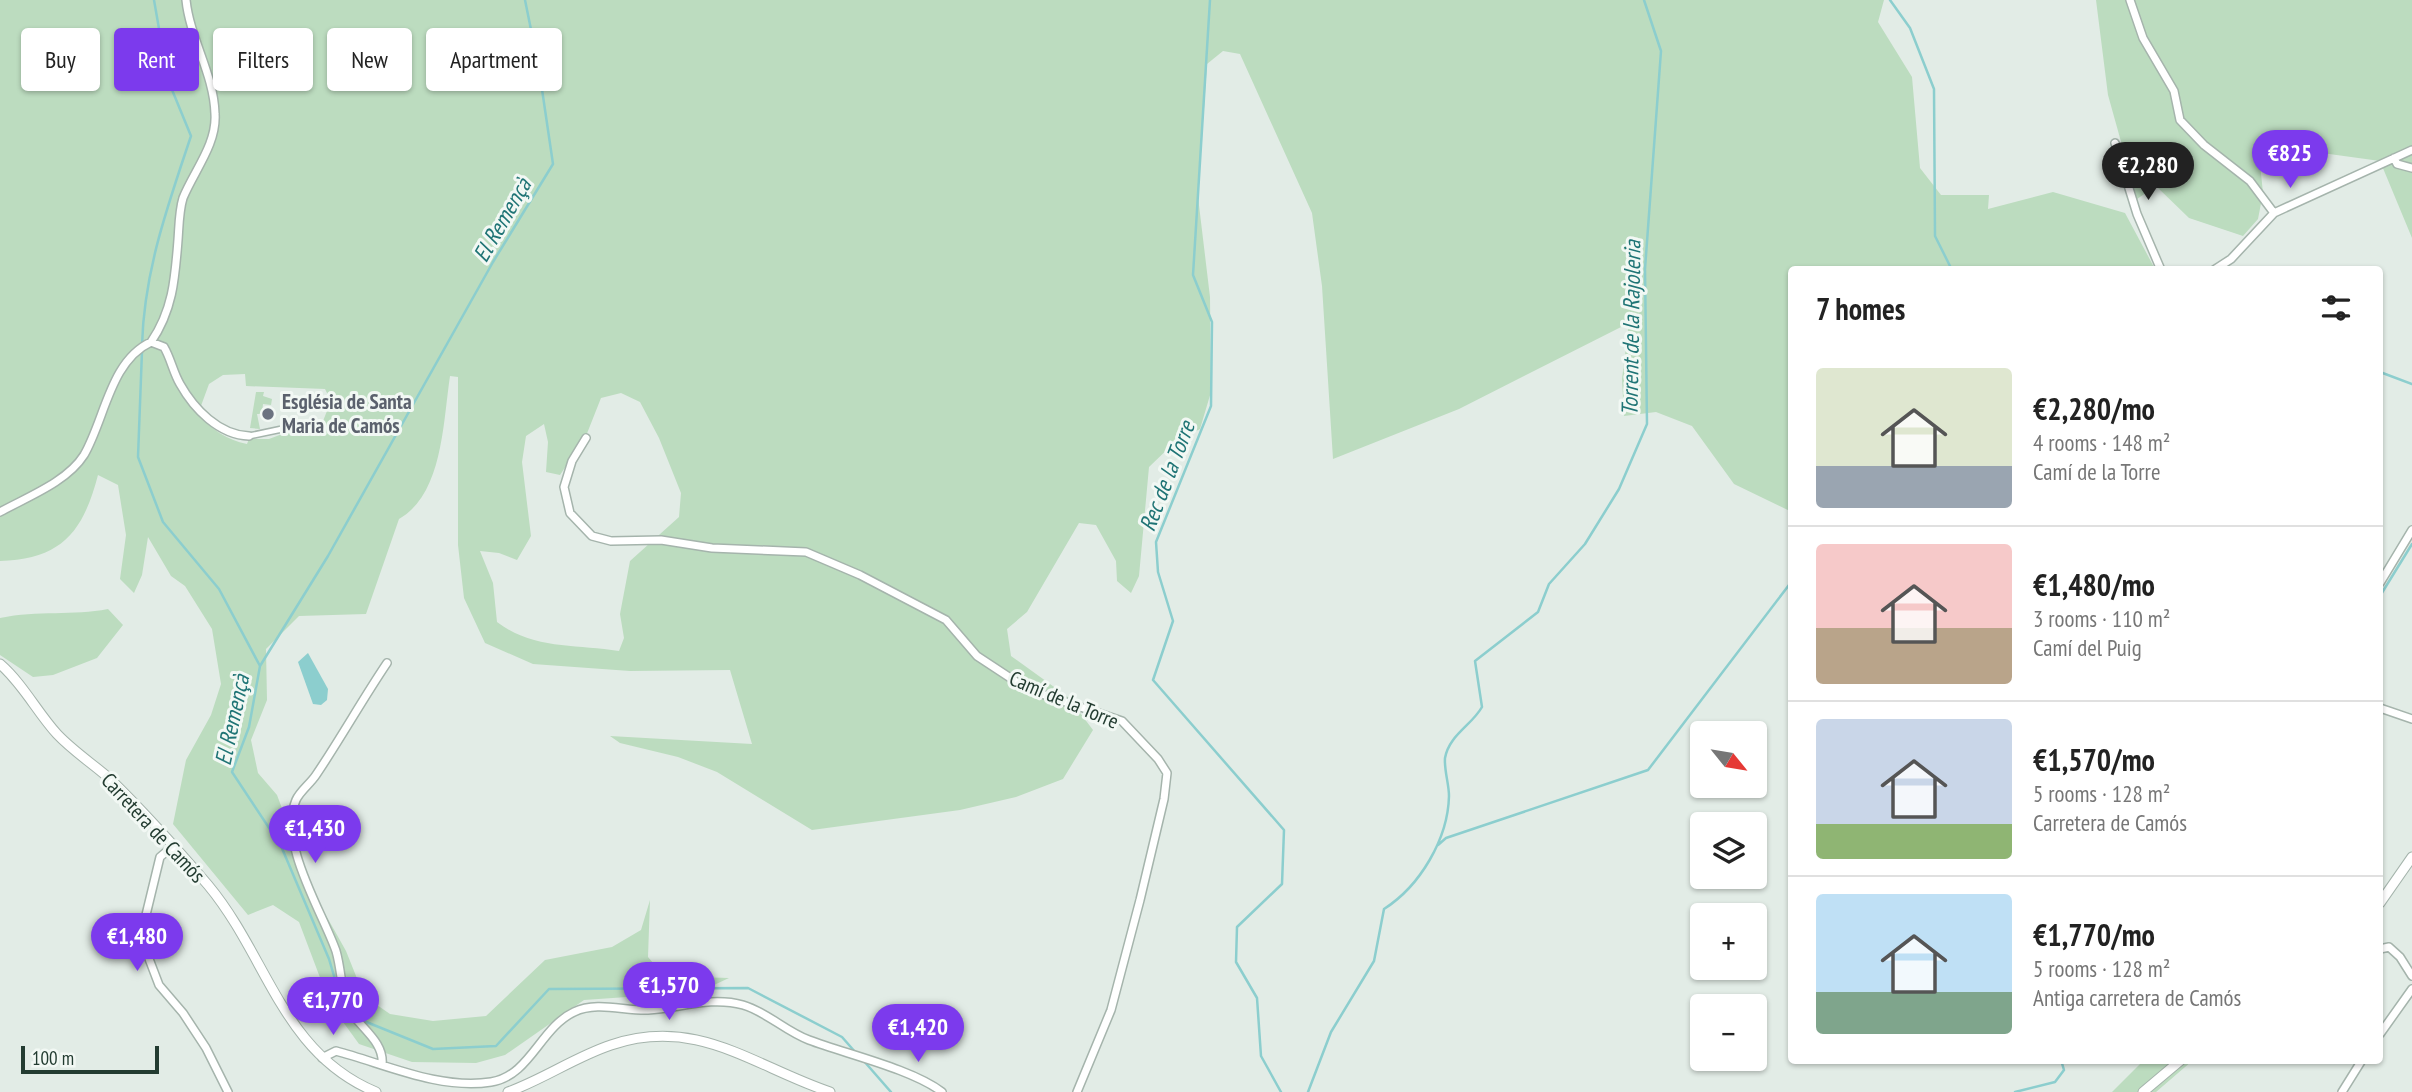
<!DOCTYPE html>
<html lang="en">
<head>
<meta charset="utf-8">
<style>
  :root { --surface:#fff; --page:#f6f6f6; --text:#222; --muted:#767676; --line:#e0e0e0; --accent:#7c3aed }
  body { margin:0; font-family:"PT Sans Narrow",sans-serif; background:var(--page); color:var(--text); height:100vh; display:flex; flex-direction:column; font-size:26px; white-space:nowrap }
  * { box-sizing:border-box; margin:0 }
  p { font-size:23px; color:var(--muted) }
  .icon { flex:none; width:38px; height:38px; fill:none; stroke:currentColor; stroke-width:2; stroke-linecap:round; stroke-linejoin:round }
  .map { position:relative; flex:1; overflow:hidden }
  .sheet { position:absolute; left:1788px; top:266px; width:595px; height:798px; display:flex; flex-direction:column; background:var(--surface); border-radius:7px; box-shadow:0 2px 5px #0004 }
  .sheet>* { flex:none }
  .hud { position:absolute; left:21px; top:28px; width:665px; height:63px; display:flex; gap:14px }
  .needle { width:46px; rotate:120deg }
  .buttons { position:absolute; left:1690px; top:721px; display:grid; gap:14px }
  .buttons a { display:grid; place-items:center; width:77px; height:77px; border-radius:7px; background:var(--surface); box-shadow:0 2px 5px #0004; font-size:35px }
  .scale { position:absolute; left:21px; bottom:18px; width:138px; box-sizing:border-box; padding-left:7px; border:4px solid #233c31; border-top:0; font-size:19px; line-height:24px; white-space:nowrap; color:#233c31; -webkit-text-stroke:5px #f2f8f4; paint-order:stroke }
  .price { position:absolute; translate:-50% -60px; padding:0 16px; border-radius:24px; background:var(--accent); color:#fff; font-size:23px; line-height:46px; filter:drop-shadow(0 2px 4px #0008) }
  .price::after { content:''; position:absolute; left:50%; top:42px; width:21px; height:16px; margin-left:-10px; background:inherit; clip-path:polygon(0 0,100% 0,50% 100%) }
  .price.on { background:#222; color:#fff }
  ul { padding:0; list-style:none }
  li { display:flex; align-items:center; gap:21px; height:175px; padding:0 28px }
  li+li { border-top:2px solid var(--line) }
  li span { display:grid; place-items:center; flex:none; width:196px; height:140px; border-radius:7px; color:#555 }
  li>.icon { margin-inline-start:auto }
  span .icon { width:84px; height:84px; fill:#fffc; stroke-width:1 }
  li b { font-size:30px }
  h2 { display:flex; justify-content:space-between; align-items:center; height:84px; padding:0 28px; font-size:30px }
  .pill { padding:0 24px; border-radius:7px; background:var(--surface); box-shadow:0 2px 5px #0004; font-size:24px; line-height:63px }
  .pill.on { background:var(--accent); color:#fff }
  .map>svg:first-child { display:block }
  .green { fill:#bcdcbf; fill-rule:evenodd }
  .water { fill:#8ccece }
  .lines { fill:none; stroke-linecap:round; stroke-linejoin:round }
  .stream { stroke:#8ccece; stroke-width:2.5 }
  .pedestrian-casing { stroke:#a5b4ac; stroke-width:8 }
  .minor-casing { stroke:#a5b4ac; stroke-width:10 }
  .tertiary-casing { stroke:#a5b4ac; stroke-width:11 }
  .pedestrian { stroke:#fff; stroke-width:5 }
  .minor { stroke:#fff; stroke-width:7 }
  .tertiary { stroke:#fff; stroke-width:9 }
  .worship-dot { fill:#6b7280; stroke:#f2f8f4; stroke-width:2.5 }
  .labels { text-anchor:middle; stroke-width:6; stroke-linejoin:round; paint-order:stroke }
  .worship-label { font-size:21px; font-weight:bold; fill:#5b616d; stroke:#f2f8f4; text-anchor:start }
  .street-label { font-size:21px; fill:#233c31; stroke:#f2f8f4 }
  .water-label { font-size:23px; font-style:italic; fill:#1f7475; stroke:#f2f8f4 }
</style>
</head>
<body>
<div class="map">
<svg width="2412" height="1092" viewBox="0 0 2412 1092">
  <rect width="100%" height="100%" fill="#e2ece6"/>
  <path class="green" d="M0,0H1884L1878,22L1912,77L1920,168L1941,195H1989L1988,209L2053,192L2125,213L2155,269L1792,270V512L1734,484L1692,426L1656,412L1624,416L1622,379L1629,323L1459,409L1333,459L1322,286L1312,213L1240,54L1223,51L1207,64L1198,197L1210,297L1211,392L1200,429L1175,442L1149,467L1139,576L1131,593L1117,581L1116,561L1096,525L1079,523L1027,612L1007,629L1011,656L1068,697L1093,730L1063,779L1016,797L960,810L812,830L717,772L678,757L620,743L610,736L752,744L730,670L630,671L533,664L485,643L464,598L458,545V377L450,376C443,422 443,494 399,519L366,614L299,616L266,649L267,700L251,740L258,773L277,795L314,894L346,951L364,996L390,1014L433,1021L486,1016L545,960L612,947L641,930L650,900L648,957L664,976L729,978L699,992L584,1000L505,1055L476,1063L412,1062L359,1044L330,1004L299,922L273,905L248,915L173,824L186,760L211,715L221,684L212,629L185,586L171,576L148,537L142,575L134,593L120,579L126,535L118,485L98,475C83,532 62,559 0,561ZM245,374L246,386L325,389L331,401L321,426L290,431L269,439H249L247,444C227,440 211,429 198,414L209,384L223,375ZM621,393L640,402L659,438L681,493L679,517L630,561L620,614L624,638L619,651C575,644 534,650 497,622L493,583L480,551L499,553L517,560L531,536L522,462L526,436L544,424L548,442L546,472L560,475L586,436L601,398Z
    M2096,0H2412V238L2380,161L2258,144L2263,193L2258,219L2243,236L2189,218L2156,186L2137,199L2108,95Z
    M256,392H264L263,396L272,399L271,405L263,404L262,414H257L260,429L250,428Z
    M108,609L123,625L97,658L53,675L33,677L0,655V618C38,610 73,616 108,609Z
    M2143,1061H2192L2156,1092H2112Z"/>
  <path class="water" d="M308,653L328,689L327,700L321,705L313,704L298,662Z"/>
  <g class="lines">
    <path class="stream" d="M1210,0L1193,275L1212,322L1211,406L1156,542L1158,572L1173,621L1153,680L1284,830L1282,884L1237,927L1236,962L1257,998L1261,1056L1281,1092
      M1890,0L1910,28L1934,89L1935,236L1952,270
      M142,345C144,271 168,205 191,136L168,80L154,0
      M142,351L138,457L163,522L219,589L260,666
      M2380,372L2412,384
      M2380,596L2412,544
      M1438,845L1446,838L1648,770L1792,581
      M349,1015L345,1013L329,959L281,846L232,772L249,727L260,666L328,556L493,262L553,164L539,69L525,0
      M359,1019L433,1049L496,1046L549,989L748,988L842,1037L856,1053
      M863,1060L891,1092
      M1308,1092L1331,1032L1374,961L1384,909C1420,886 1448,839 1449,796C1449,784 1444,770 1445,758C1449,735 1472,725 1482,707L1475,661L1538,612L1549,584L1585,544L1619,489L1647,424L1645,269L1661,51L1644,0
      M2015,1092L2055,1082L2064,1070L2061,1060"/>
    <defs>
      <path id="pedestrian" d="M249,436L287,428"/>
      <path id="minor" d="M2130,0L2143,38L2174,91L2180,120L2204,145L2250,181L2274,213
        M2115,143L2137,214L2161,270
        M2394,158L2397,164L2412,168
        M2214,270L2231,259L2274,213L2412,150
        M151,342C173,310 175,278 178,240C179,227 179,211 183,198C194,171 217,144 215,114C214,74 190,39 186,0
        M586,438L572,461L564,487L570,513L592,536L611,541L661,540L712,548L806,552L860,575L946,620L977,656L1027,689L1122,721L1158,759L1167,773L1164,799L1140,900L1111,1010L1077,1092
        M0,512C27,497 67,482 84,455C105,419 110,361 151,342L164,347C171,359 173,372 180,384C194,409 219,435 249,436
        M2380,583L2412,530
        M2380,708L2412,719
        M172,847L160,857L145,919L143,943L159,985L183,1013L206,1048L228,1092
        M2380,949L2389,947L2400,957L2412,976
        M2380,1034L2412,989
        M322,1058L336,1051C385,1064 439,1090 491,1082C530,1076 540,1028 574,1012C597,1001 624,1011 648,1010C680,1008 711,996 743,1005C767,1012 785,1031 809,1040C846,1054 912,1069 942,1092
        M382,1065C385,1039 354,1025 346,1003C341,986 341,968 336,951C322,911 278,843 296,800C300,791 310,784 316,775C341,738 362,700 387,663
        M2342,1092L2362,1060"/>
      <path id="tertiary" d="M0,664C23,684 37,712 57,734C73,751 93,764 110,779C144,812 177,849 208,885C268,957 282,1053 376,1092
        M2380,903L2412,857
        M508,1092C544,1079 575,1057 611,1045C697,1016 753,1066 830,1092
        M2143,1092L2181,1060"/>
    </defs>
    <use href="#pedestrian" class="pedestrian-casing"/>
    <use href="#minor" class="minor-casing"/>
    <use href="#tertiary" class="tertiary-casing"/>
    <use href="#pedestrian" class="pedestrian"/>
    <use href="#minor" class="minor"/>
    <use href="#tertiary" class="tertiary"/>
  </g>
  <circle class="worship-dot" cx="268" cy="414" r="7"/>
  <g class="labels">
    <g class="worship-label">
      <text x="282" y="409">Església de Santa<tspan x="282" dy="24">Maria de Camós</tspan></text>
    </g>
    <g class="street-label">
      <text transform="translate(1064 700) rotate(23)" y="7">Camí de la Torre</text>
      <text transform="translate(153 828) rotate(47)" y="7">Carretera de Camós</text>
    </g>
    <g class="water-label">
      <text transform="translate(502 220) rotate(-60)" y="8">El Remençà</text>
      <text transform="translate(1631 328) rotate(-89)" y="8">Torrent de la Rajoleria</text>
      <text transform="translate(1167 476) rotate(-69)" y="8">Rec de la Torre</text>
      <text transform="translate(232 720) rotate(-78)" y="8">El Remençà</text>
    </g>
  </g>
</svg>
<div class="buttons">
<a><svg class="needle" viewBox="-14 -14 28 28"><path d="M0-13l5 13h-10z" fill="#e53935"/><path d="M0 13l5-13h-10z" fill="#767676"/></svg></a>
<a><svg class="icon" aria-label="layers" viewBox="0 0 24 24"><path d="M12 4l9 5-9 5-9-5zM3 14l9 5 9-5"/></svg></a>
<a>+</a>
<a>−</a>
</div>
<div class="scale">100 m</div>
<b class="price" style="left:2290px;top:190px">€825</b>
<b class="price on" style="left:2148px;top:202px">€2,280</b>
<b class="price" style="left:315px;top:865px">€1,430</b>
<b class="price" style="left:137px;top:973px">€1,480</b>
<b class="price" style="left:669px;top:1022px">€1,570</b>
<b class="price" style="left:333px;top:1037px">€1,770</b>
<b class="price" style="left:918px;top:1064px">€1,420</b>
<div class="hud">
<a class="pill">Buy</a>
<a class="pill on">Rent</a>
<a class="pill">Filters</a>
<a class="pill">New</a>
<a class="pill">Apartment</a>
</div>
<section class="sheet">
<h2>7 homes<svg class="icon" aria-label="filters" viewBox="0 0 24 24"><path d="M4 7h16M4 17h16"/><circle cx="9" cy="7" r="2"/><circle cx="15" cy="17" r="2"/></svg></h2>
<ul>
<li><span style="background:linear-gradient(#dfe7d0 70%,#9aa5b1 0)"><svg class="icon" aria-label="home" viewBox="0 0 24 24"><path d="M3 11l9-7 9 7M6 9v11h12V9"/></svg></span><div><b>€2,280/mo</b><p>4 rooms · 148 m²</p><p>Camí de la Torre</p></div></li>
<li><span style="background:linear-gradient(#f6c9c9 60%,#b9a48a 0)"><svg class="icon" aria-label="home" viewBox="0 0 24 24"><path d="M3 11l9-7 9 7M6 9v11h12V9"/></svg></span><div><b>€1,480/mo</b><p>3 rooms · 110 m²</p><p>Camí del Puig</p></div></li>
<li><span style="background:linear-gradient(#c9d6e8 75%,#8fb573 0)"><svg class="icon" aria-label="home" viewBox="0 0 24 24"><path d="M3 11l9-7 9 7M6 9v11h12V9"/></svg></span><div><b>€1,570/mo</b><p>5 rooms · 128 m²</p><p>Carretera de Camós</p></div></li>
<li><span style="background:linear-gradient(#bfe0f5 70%,#7fa58c 0)"><svg class="icon" aria-label="home" viewBox="0 0 24 24"><path d="M3 11l9-7 9 7M6 9v11h12V9"/></svg></span><div><b>€1,770/mo</b><p>5 rooms · 128 m²</p><p>Antiga carretera de Camós</p></div></li>
</ul>
</section>
</div>
</body>
</html>
